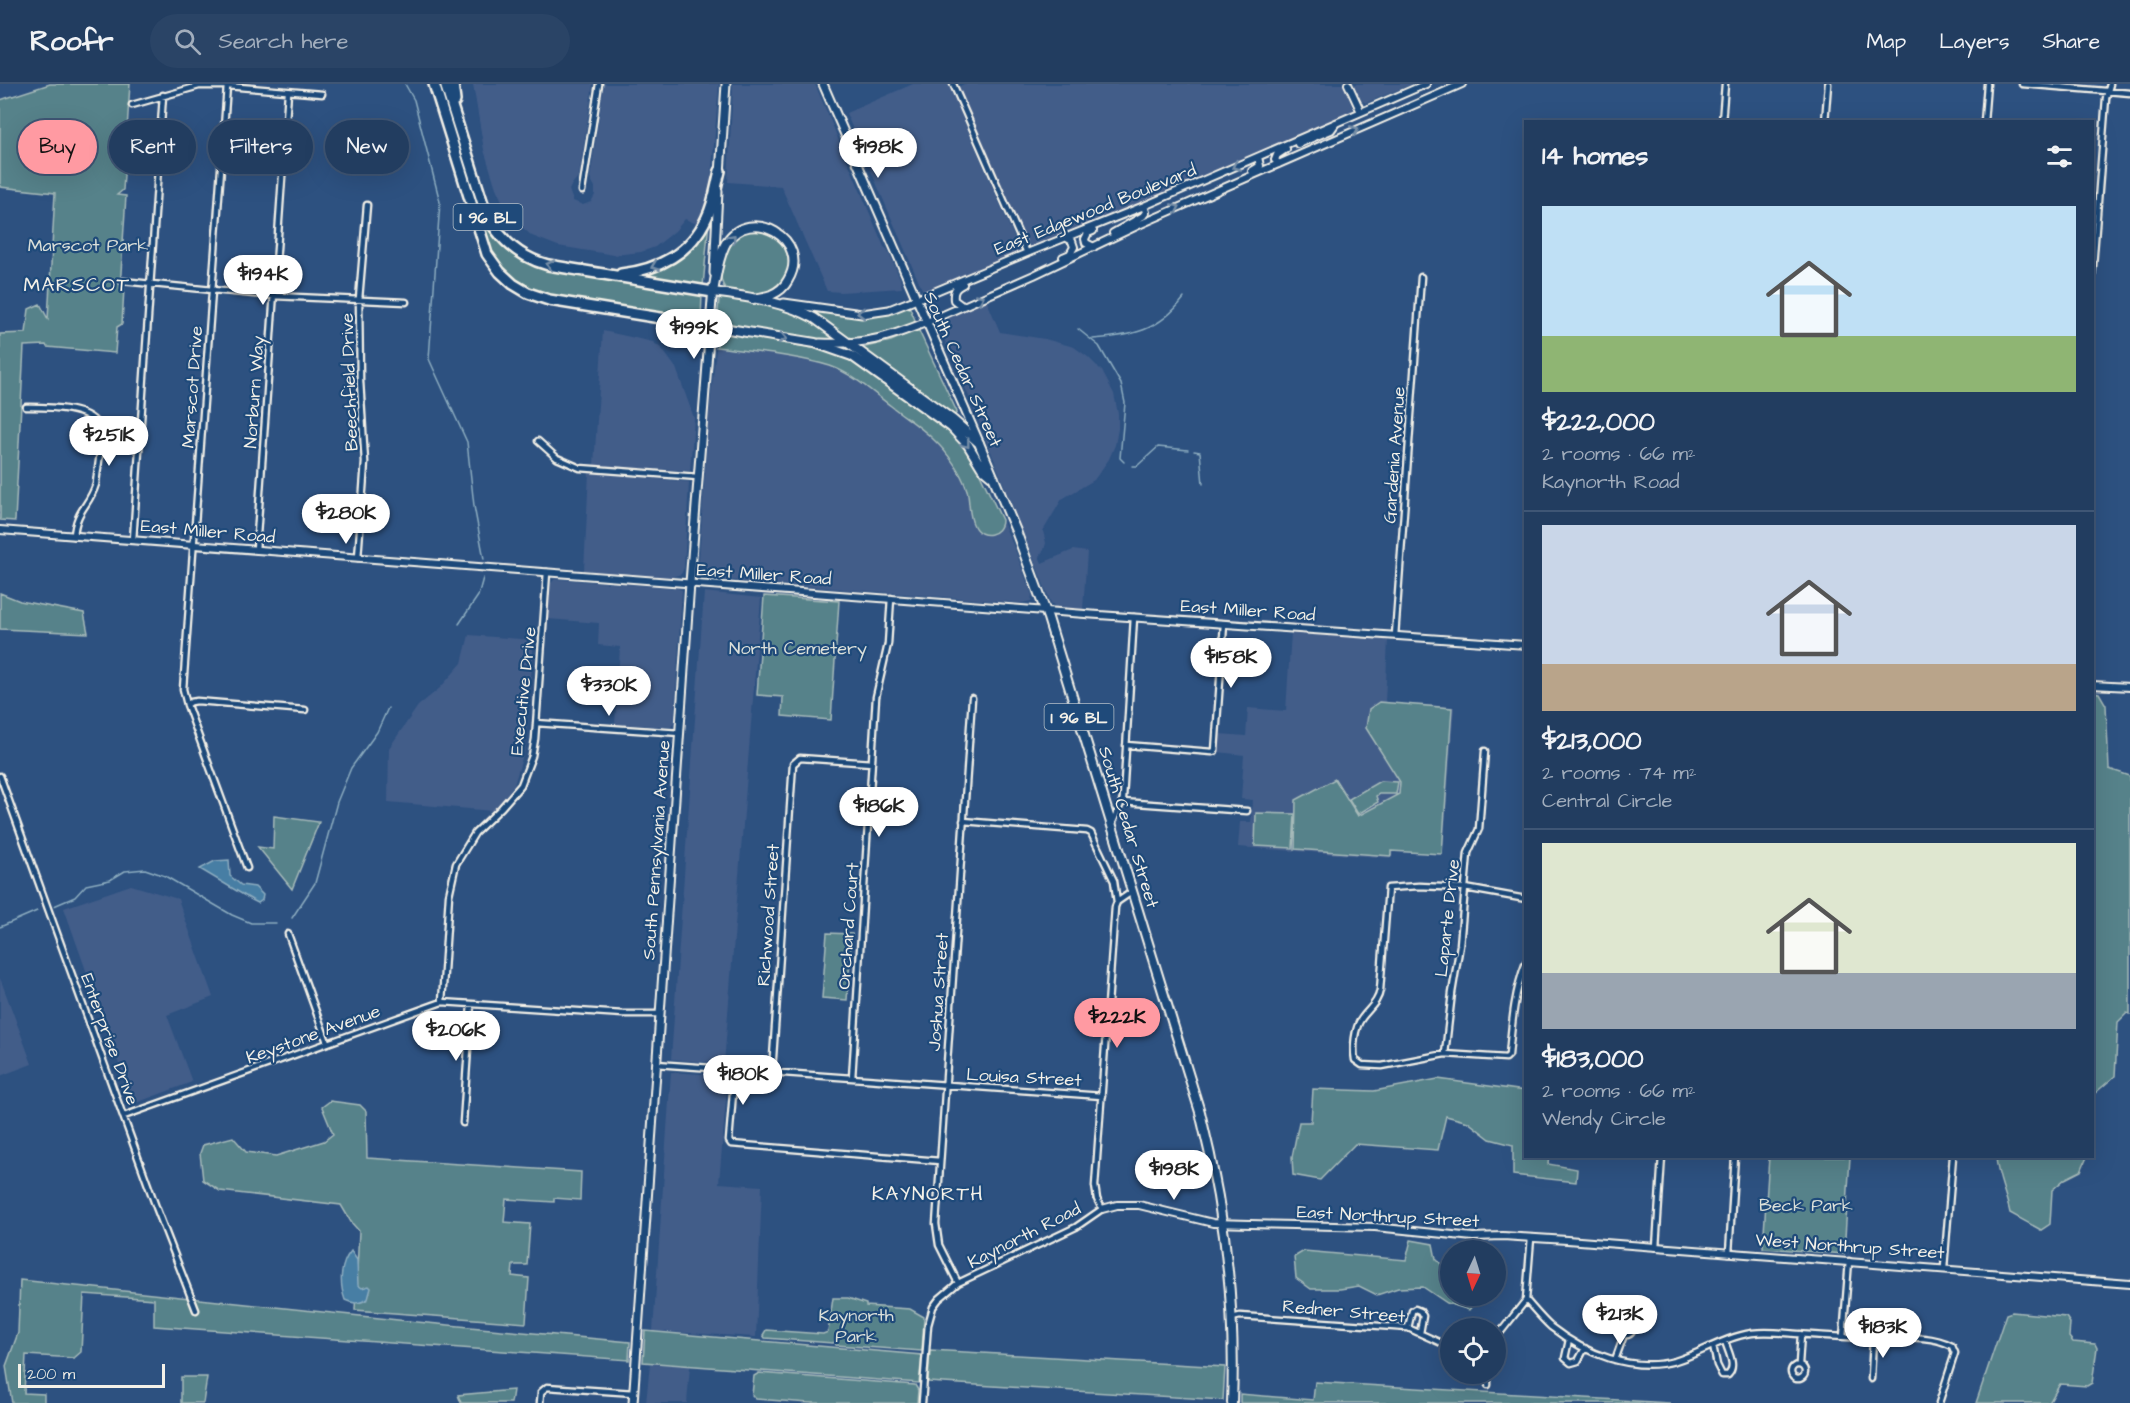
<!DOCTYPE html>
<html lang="en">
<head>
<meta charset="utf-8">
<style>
  :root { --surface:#223d60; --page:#2a4466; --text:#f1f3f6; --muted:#a2aebd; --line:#3f5675; --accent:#ff9aa2 }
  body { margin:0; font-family:"Architects Daughter",sans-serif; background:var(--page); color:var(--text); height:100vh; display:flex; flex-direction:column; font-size:22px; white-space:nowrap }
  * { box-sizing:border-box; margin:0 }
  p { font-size:20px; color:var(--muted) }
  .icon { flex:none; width:33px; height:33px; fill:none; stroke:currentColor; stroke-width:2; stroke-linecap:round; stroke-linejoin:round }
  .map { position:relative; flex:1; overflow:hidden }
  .panel { position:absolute; left:1524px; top:36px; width:570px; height:1038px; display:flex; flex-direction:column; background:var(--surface); border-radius:0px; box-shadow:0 6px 24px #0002,0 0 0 2px var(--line) }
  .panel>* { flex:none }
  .guide { position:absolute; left:18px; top:36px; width:570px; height:54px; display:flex; gap:12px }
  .needle { width:39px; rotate:184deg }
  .tools { position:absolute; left:1440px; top:1156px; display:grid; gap:12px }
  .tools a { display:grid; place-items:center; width:66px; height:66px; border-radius:50%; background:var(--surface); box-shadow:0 6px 24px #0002,0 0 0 2px var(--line); font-size:30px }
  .scale { position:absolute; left:18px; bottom:15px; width:147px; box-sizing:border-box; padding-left:6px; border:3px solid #f4f1e8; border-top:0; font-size:16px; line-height:21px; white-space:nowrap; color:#f4f1e8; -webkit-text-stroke:4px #1f4a7a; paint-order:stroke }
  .price { position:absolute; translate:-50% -51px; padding:0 14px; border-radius:21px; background:#fff; color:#222; font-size:20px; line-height:39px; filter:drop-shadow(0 2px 3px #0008) }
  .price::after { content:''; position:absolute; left:50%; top:36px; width:18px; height:14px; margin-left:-9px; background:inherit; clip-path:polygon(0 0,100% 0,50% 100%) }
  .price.selected { background:var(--accent); color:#111 }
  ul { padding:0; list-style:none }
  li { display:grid; align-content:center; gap:12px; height:318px; padding:0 18px }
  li+li { border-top:2px solid var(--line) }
  li span { display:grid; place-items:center; height:186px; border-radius:0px; color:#555 }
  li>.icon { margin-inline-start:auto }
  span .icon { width:108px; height:108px; fill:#fffc; stroke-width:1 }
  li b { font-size:26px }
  h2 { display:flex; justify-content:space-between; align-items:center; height:72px; padding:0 18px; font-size:26px }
  .tag { padding:0 21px; border-radius:27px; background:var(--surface); box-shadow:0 6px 24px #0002,0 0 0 2px var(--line); font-size:21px; line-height:54px }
  .tag.selected { background:var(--accent); color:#111 }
  header { display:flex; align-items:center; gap:36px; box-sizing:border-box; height:84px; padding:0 30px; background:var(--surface); border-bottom:2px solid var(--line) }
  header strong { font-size:28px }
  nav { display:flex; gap:33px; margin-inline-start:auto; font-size:21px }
  .search { width:420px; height:54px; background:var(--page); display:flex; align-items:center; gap:15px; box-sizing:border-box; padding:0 21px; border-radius:33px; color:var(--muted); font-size:22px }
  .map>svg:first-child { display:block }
  .built { fill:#425d89 }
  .green { fill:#57828a; stroke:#a6bab9; stroke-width:1.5 }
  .water { fill:#477ea4; stroke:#8cacbf; stroke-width:1.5 }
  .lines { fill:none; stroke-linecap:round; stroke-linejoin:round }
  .stream { stroke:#8cacbf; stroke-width:1.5 }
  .minor-casing { stroke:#f4f1e8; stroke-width:9 }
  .tertiary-casing { stroke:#f4f1e8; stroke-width:10 }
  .secondary-casing { stroke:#f4f1e8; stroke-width:11 }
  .primary-casing { stroke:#f4f1e8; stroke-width:12 }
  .motorway-casing { stroke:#f4f1e8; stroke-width:14 }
  .minor { stroke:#1f4a7a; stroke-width:4.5 }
  .tertiary { stroke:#1f4a7a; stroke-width:6 }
  .secondary { stroke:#1f4a7a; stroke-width:7 }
  .primary { stroke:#1f4a7a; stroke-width:8 }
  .motorway { stroke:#1f4a7a; stroke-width:9 }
  .oneway { stroke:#748da6 }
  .labels { text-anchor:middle; stroke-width:4.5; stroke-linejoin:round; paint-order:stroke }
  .shield { fill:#1f4a7a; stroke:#b4bfc7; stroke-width:1.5 }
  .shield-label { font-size:16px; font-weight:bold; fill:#f4f1e8 }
  .street-label { font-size:18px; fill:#f4f1e8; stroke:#1f4a7a }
  .park-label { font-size:18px; fill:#dce0da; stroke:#1f4a7a }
  .neighbourhood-label { font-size:20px; letter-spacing:1.5px; fill:#f4f1e8; stroke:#1f4a7a }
</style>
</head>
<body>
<header>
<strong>Roofr</strong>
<div class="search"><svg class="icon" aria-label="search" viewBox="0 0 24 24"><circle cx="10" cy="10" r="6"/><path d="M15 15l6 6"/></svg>Search here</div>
<nav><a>Map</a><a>Layers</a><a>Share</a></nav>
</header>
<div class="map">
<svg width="2130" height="1319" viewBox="0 0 2130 1319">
  <rect width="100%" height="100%" fill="#2d5180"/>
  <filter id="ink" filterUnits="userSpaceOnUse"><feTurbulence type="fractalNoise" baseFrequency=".0167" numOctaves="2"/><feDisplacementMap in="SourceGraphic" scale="12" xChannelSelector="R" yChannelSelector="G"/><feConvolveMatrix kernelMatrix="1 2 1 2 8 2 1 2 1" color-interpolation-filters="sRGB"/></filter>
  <g filter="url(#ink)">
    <path class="built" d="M473,0H593L579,92L572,100L569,106L573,117L583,121L591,118L595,111V103L590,94L604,0H719L710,108L706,127L699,141L685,135L675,147L655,163L641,168L614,171L558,162L532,152L513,135L503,119L496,104L484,66Z
      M733,0H815L884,163L887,165L900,194L902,204L841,208L827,207L781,102L728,98Z
      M913,0H948L1020,167L929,208L923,206L921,203L846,29Z
      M964,0H1343L1353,25L1350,30L1133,124L1032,163L1026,159L958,3Z
      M1354,0H1412L1366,19L1362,17Z
      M986,215L1000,248L1045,255L1074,263L1088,273L1102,287L1114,310L1118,330V345L1115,361L1109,375L1094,396L1062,415L1043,447L1046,459L1044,466L1039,472L1042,479L1073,466L1087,468L1083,525L1056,523L1051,519L970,315L938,241L940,235Z
      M603,247L653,258L662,265L676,284L694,334L690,387L594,381Z
      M725,249L818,264L979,386L1014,463L1032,511L1031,517L1022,519L701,494L698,489L709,330L717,257Z
      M589,389L689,398L684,484L681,490L672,493L584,486Z
      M555,495L677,504L682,506L674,638L671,643L615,640L620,563L598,561L599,539L548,535L551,499Z
      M704,508L761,514L724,980L671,975Z
      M1291,548L1388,555L1385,618L1454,623L1443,771L1393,768L1392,774L1238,763L1240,738H1251L1253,716L1241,715L1244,671L1218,668L1219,650L1246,652L1248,624L1286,627Z
      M469,551L534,556L525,664L514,701L493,727L388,718L389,664L418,622L440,604L462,579Z
      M131,801L178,815L213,913L167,931L192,998L133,1020L64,824Z
      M0,894L32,980L0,992Z
      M671,988L728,992L719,1099L762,1102L756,1253L653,1247Z
      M650,1280L690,1282L687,1319H646Z"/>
    <path class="green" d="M50,0H130L123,106L117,111L126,112L120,204H124L122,240L117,243L115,269L47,263L46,261L24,262L15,437L0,436V250L26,249L29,225L40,220L48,235L55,109L0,103V16Z
      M461,65C491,128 476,168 561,188L702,210L701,235L698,236L553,213L537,208L518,199L502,185L488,164L459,66Z
      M709,138L703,202L639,191L653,187Z
      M748,146C753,146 761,145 766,147C795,158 798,203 765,209C756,211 742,209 733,208C713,204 722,171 729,160C734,153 741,150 748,146Z
      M724,214C760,218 812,227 836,255L833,257L720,240L717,238L719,215Z
      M909,222L915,236L913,240L869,255L850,256L807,226L866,232Z
      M914,247H919L957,328L955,331L861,264L891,257Z
      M725,249L825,266L853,277L953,350L971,371L1002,436C1002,452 981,456 974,442C968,431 970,417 967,406C961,388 948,369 934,356C921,343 905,333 891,322C871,307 853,290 830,282C794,271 753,268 716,263L720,253Z
      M0,509L20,517L84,529L88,549L0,545Z
      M764,512L839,517L831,636L782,632L783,613L757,611Z
      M2093,608L2099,609L2106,621L2109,685L2130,692V930L2127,929L2118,938L2115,992L2094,1010L2093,1023Z
      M1379,618L1452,624L1442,770L1391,767V772L1295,765L1296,716L1335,695L1358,732L1399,710L1400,698L1366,644L1369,625Z
      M1380,697L1398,698L1396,710H1379L1376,712L1378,718L1358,730L1349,715Z
      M1256,729L1295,730L1293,764L1255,762Z
      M274,732L319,738L292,805L258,763L273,765Z
      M827,849L852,850L847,916L822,914Z
      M1438,995L1525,1007L1526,1072L1549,1073L1548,1080L1577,1085L1576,1098L1513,1091V1061L1490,1055L1468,1038L1446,1032L1438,1066L1355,1060L1320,1096L1293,1091L1292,1073L1299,1038H1311L1313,1005L1374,1007Z
      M330,1017L360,1021L366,1027L367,1074L581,1088L580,1116L554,1114V1118L506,1115L504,1138L530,1140L527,1181H513L512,1192L529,1194L526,1239L355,1226L359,1147L351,1138L341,1121L220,1107L203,1096L200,1069L203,1061L233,1053L246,1068L276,1072L324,1057L333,1050L322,1023Z
      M1769,1073H1850L1844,1170L1763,1164Z
      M1996,1073V1072L2087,1073L2081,1087L2065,1095L2052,1106L2050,1140L2041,1146L2010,1129C2006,1109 1997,1092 1996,1073Z
      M1411,1156L1433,1160L1436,1175L1450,1189V1212H1480L1469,1226L1447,1219L1423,1203L1398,1204L1377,1211L1359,1202L1340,1205H1311L1296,1194L1294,1173L1304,1167L1406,1176Z
      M20,1196L417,1238L630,1258L629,1276L154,1242V1215L84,1210L81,1268L74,1274L26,1271L24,1309L44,1310V1319H12L6,1282L18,1249Z
      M833,1214H848L866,1220V1222L910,1225L924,1233L922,1267L836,1261L835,1257L833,1259L765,1254L763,1251L766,1246L823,1250L828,1248Z
      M2012,1228L2066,1233L2070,1239L2069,1253L2073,1258L2095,1260L2097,1264L2092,1299L2087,1302L2060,1300L2049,1319H1976L2006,1230Z
      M645,1247L922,1271L919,1299L643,1278Z
      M930,1266L1225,1283L1223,1316L928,1298Z
      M759,1289L915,1301L918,1306L917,1319H809L756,1315L752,1311L754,1292Z
      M181,1293H207L203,1319H181Z
      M1315,1298L1670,1319H1240V1310L1313,1316Z
      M513,1306L511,1319H461L458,1311Z"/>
    <path class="water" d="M229,776L230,792L241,801L255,803L263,811L262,816L258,819L252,816L200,785L215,777Z
      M351,1167L357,1176L358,1201L362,1204L369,1202L371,1204L368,1215C359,1220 353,1220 345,1216C339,1199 340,1180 351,1167Z"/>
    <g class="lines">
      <path class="stream" d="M405,0L414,16L440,118L429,275L467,358L474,422L484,475
        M1078,245L1099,262L1121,300L1125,319L1120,374L1124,378
        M1093,255C1132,252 1159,247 1184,214
        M1194,367L1200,368L1203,400
        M1133,382H1137L1158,363L1188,366
        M459,540L478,512L483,494
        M54,822L75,813L86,801L110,796L125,787L145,785L165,792L232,831L251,839H276
        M292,834L315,799L337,718L351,684L377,648L388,624
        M0,843L37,827"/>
      <defs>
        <path id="minor" d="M953,0L1027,169
          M2022,0L2130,9
          M227,2L183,605L187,621L247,784
          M132,21L199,2H227L322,10
          M1722,38L1725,0
          M1825,38L1828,0
          M1984,38L1987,0
          M582,107L599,0
          M2092,195L2106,14L2110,0
          M122,197L274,212L406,218
          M26,323C46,323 91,322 99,344C104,356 97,386 96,400C89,423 76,425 74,452
          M538,357L557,374L580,384L698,393
          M133,456L163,11
          M256,466L288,8
          M358,474L365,378L360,297L359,215L367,121
          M1395,552L1421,193
          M187,621L191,618L197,617L305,626
          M536,639L680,649
          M1126,661L1212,668L1215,667L1224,540
          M0,692L156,1123L196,1226
          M1122,718L1247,727
          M963,737L1087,747L1091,749L1114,797L1117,818
          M1112,740L1123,715L1134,533
          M1526,815L1465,804L1419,802L1388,804L1380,906C1378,919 1369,924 1362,934C1354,944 1353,964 1355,976L1362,981L1382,982L1445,970L1506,974L1509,971C1512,939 1514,909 1526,878
          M288,850L327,958
          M442,918L449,811L456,780L475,749L501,724L521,701L532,672L535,655L547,488
          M1445,970L1452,909L1460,861L1468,769L1479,745L1485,667
          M656,980L1102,1012
          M735,985L729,1057L731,1060L940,1077
          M772,988L793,680L800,674L872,679
          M852,994L876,613L888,560L891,514
          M124,1032L442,918L623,930H660
          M463,1039L471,920
          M1656,1163L1662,1072
          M1729,1169L1735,1072
          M1944,1184L1953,1072
          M958,1199L939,1161L936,1140L972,614
          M1526,1216C1534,1225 1542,1235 1551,1243C1584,1269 1632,1289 1675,1277C1701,1269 1725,1253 1752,1249C1767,1247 1783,1249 1798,1250C1822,1252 1847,1253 1871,1254C1898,1255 1927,1249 1952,1262L1955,1269L1939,1319
          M1232,1234L1240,1232L1408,1244L1450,1263
          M1619 1244a7 7 0 1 1 14 0a7 7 0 1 1-14 0Z
          M1408,1244L1412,1227L1415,1225L1420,1227L1423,1232L1420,1249
          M1843,1253L1849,1177
          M1496,1254L1526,1216L1531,1154
          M1569,1256L1565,1274L1571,1279L1578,1277L1585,1264
          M1713,1262L1717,1281L1722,1291H1728C1737,1282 1728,1268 1725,1257
          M1615,1276L1624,1251
          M1799,1280L1801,1250
          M1791 1288a7 7 0 1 1 14 0a7 7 0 1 1-14 0Z
          M1871,1295L1873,1254
          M1488,1301V1290
          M540,1319L541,1308L547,1303L634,1309
          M922,1319L928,1241L933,1223L939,1215L958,1199L1076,1143L1102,1125L1097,1115L1095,1102L1115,823L1117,818L1133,807"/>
        <path id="tertiary" d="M1348,0L1361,28
          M1298,60L1331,46L1336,39
          M1279,80L1275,76L1277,71L1286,65
          M1252,87L1260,82L1258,73
          M1093,147L1088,149L1085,155L1086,159L1094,163
          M1113,149L1143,132L1146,128L1144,122
          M1063,173L1070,170L1074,163L1072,157L1065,153
          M917,215L1027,169L1144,122L1426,0
          M962,222L954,216C953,207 955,204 963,200
          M927,238L1034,191L1141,140L1462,0
          M0,446L1085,530L1526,561
          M2092,601L2130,603
          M1102,1125L1117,1121H1139L1213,1139L1375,1143L1473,1153L1503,1152L1567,1156L2130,1200"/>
        <path id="secondary" d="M823,0L979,358
          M720,90L726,0
          M714,189L718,107
          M784,219L862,230L889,226L917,215
          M820,259C864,261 887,254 927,238
          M633,1319L690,499L713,203"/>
        <path id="primary" d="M753,215C759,214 766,213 771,211C778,208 785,202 788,196C812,156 750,120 726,159C718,173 716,193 713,208C747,213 783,217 814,234L953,336L979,359L1016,447L1048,534L1200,1028C1224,1123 1236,1221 1232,1319
          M710,242L815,259L852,272L951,343L968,361L982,384L994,394"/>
        <path id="motorway" d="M434,0L487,170L500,188L513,200L528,209L549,216L710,242
          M445,0L486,129C499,155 519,173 548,181L713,208
          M453,0L455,17
          M621,190C658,186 691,169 707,133C714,119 716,102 720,87"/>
      </defs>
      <use href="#minor" class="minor-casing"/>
      <use href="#tertiary" class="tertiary-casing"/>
      <use href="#secondary" class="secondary-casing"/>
      <use href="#primary" class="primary-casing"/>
      <use href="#motorway" class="motorway-casing"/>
      <use href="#minor" class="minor"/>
      <use href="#tertiary" class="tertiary"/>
      <use href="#secondary" class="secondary"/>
      <use href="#primary" class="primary"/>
      <use href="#motorway" class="motorway"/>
    </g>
    <defs><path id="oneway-chevron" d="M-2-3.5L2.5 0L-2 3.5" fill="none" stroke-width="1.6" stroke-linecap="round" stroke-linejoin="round" transform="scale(1.5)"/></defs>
    <g class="oneway">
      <use href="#oneway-chevron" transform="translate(1355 46) rotate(-23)"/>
      <use href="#oneway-chevron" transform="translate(1236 82) rotate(157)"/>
      <use href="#oneway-chevron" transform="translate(1176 124) rotate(-24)"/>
      <use href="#oneway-chevron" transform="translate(732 154) rotate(-47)"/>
      <use href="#oneway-chevron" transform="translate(550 181) rotate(-167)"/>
      <use href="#oneway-chevron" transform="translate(655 182) rotate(159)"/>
      <use href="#oneway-chevron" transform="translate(980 214) rotate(-24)"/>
      <use href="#oneway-chevron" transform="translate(861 229) rotate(-180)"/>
      <use href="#oneway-chevron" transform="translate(783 254) rotate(10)"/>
      <use href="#oneway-chevron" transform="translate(966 360) rotate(52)"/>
    </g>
  </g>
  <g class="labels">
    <g class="shield">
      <rect x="453.5" y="120" width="69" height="26" rx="4.5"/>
      <rect x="1044.5" y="620" width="69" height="26" rx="4.5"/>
    </g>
    <g class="shield-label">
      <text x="488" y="139">I 96 BL</text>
      <text x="1079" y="639">I 96 BL</text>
    </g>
    <g class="street-label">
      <text transform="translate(1095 125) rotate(-22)" y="6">East Edgewood Boulevard</text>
      <text transform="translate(963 285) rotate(66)" y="6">South Cedar Street</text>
      <text transform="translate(349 298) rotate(-92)" y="6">Beechfield Drive</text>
      <text transform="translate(192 303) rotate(-86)" y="6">Marscot Drive</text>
      <text transform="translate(254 308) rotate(-86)" y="6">Norburn Way</text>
      <text transform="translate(1394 371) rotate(-86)" y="6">Gardenia Avenue</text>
      <text transform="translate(208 447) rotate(5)" y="6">East Miller Road</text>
      <text transform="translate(764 490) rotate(4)" y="6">East Miller Road</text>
      <text transform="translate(1248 526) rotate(4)" y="6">East Miller Road</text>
      <text transform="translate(523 607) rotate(-84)" y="6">Executive Drive</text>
      <text transform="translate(1129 743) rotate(73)" y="6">South Cedar Street</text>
      <text transform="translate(656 766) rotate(-86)" y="6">South Pennsylvania Avenue</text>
      <text transform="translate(768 831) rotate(-86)" y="6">Richwood Street</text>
      <text transform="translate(1447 834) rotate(-84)" y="6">Laparte Drive</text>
      <text transform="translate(848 842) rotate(-86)" y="6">Orchard Court</text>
      <text transform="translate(938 908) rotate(-86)" y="6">Joshua Street</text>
      <text transform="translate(313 950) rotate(-20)" y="6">Keystone Avenue</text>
      <text transform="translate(110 955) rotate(70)" y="6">Enterprise Drive</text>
      <text transform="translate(1024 993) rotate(3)" y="6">Louisa Street</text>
      <text transform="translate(1388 1132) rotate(3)" y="6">East Northrup Street</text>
      <text transform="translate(1024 1151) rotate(-27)" y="6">Kaynorth Road</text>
      <text transform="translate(1850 1162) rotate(4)" y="6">West Northrup Street</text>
      <text transform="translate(1344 1227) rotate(5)" y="6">Redner Street</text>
    </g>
    <g class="park-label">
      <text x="88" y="167">Marscot Park</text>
      <text x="798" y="570">North Cemetery</text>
      <text x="1806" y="1127">Beck Park</text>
      <text x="856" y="1237">Kaynorth<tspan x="856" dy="21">Park</tspan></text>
    </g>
    <g class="neighbourhood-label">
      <text x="77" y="207">MARSCOT</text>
      <text x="928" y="1116">KAYNORTH</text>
    </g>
  </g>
</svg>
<div class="tools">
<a><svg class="needle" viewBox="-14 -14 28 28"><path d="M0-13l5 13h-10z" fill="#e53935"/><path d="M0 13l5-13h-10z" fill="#a2aebd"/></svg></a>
<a><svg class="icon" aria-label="locate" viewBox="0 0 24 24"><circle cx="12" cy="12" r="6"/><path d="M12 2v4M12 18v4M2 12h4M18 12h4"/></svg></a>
</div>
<div class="scale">200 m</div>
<b class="price" style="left:878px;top:95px">$198K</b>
<b class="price" style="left:263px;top:222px">$194K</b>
<b class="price" style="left:694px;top:276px">$199K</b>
<b class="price" style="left:109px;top:383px">$251K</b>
<b class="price" style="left:346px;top:461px">$280K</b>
<b class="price" style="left:1231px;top:605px">$158K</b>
<b class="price" style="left:609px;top:633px">$330K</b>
<b class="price" style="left:879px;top:754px">$186K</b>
<b class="price selected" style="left:1117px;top:965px">$222K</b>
<b class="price" style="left:456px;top:978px">$206K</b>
<b class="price" style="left:743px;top:1022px">$180K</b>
<b class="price" style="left:1174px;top:1117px">$198K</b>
<b class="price" style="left:1620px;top:1262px">$213K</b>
<b class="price" style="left:1883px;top:1275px">$183K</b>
<div class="guide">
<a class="tag selected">Buy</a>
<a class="tag">Rent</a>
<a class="tag">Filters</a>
<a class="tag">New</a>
</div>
<section class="panel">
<h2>14 homes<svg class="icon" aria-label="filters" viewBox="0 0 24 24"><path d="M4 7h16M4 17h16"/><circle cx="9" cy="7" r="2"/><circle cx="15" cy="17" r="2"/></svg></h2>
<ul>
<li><span style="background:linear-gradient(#bfe0f5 70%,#8fb573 0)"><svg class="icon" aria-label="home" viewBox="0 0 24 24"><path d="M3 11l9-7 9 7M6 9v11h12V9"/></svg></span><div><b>$222,000</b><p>2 rooms · 66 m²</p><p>Kaynorth Road</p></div></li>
<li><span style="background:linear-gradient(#c9d6e8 75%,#b9a48a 0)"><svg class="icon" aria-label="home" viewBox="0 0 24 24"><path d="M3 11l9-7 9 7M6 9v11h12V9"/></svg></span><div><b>$213,000</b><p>2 rooms · 74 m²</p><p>Central Circle</p></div></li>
<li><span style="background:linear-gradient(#dfe7d0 70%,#9aa5b1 0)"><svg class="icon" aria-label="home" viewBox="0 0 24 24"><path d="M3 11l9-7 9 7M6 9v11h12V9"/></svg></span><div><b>$183,000</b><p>2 rooms · 66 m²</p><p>Wendy Circle</p></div></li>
</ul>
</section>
</div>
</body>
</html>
